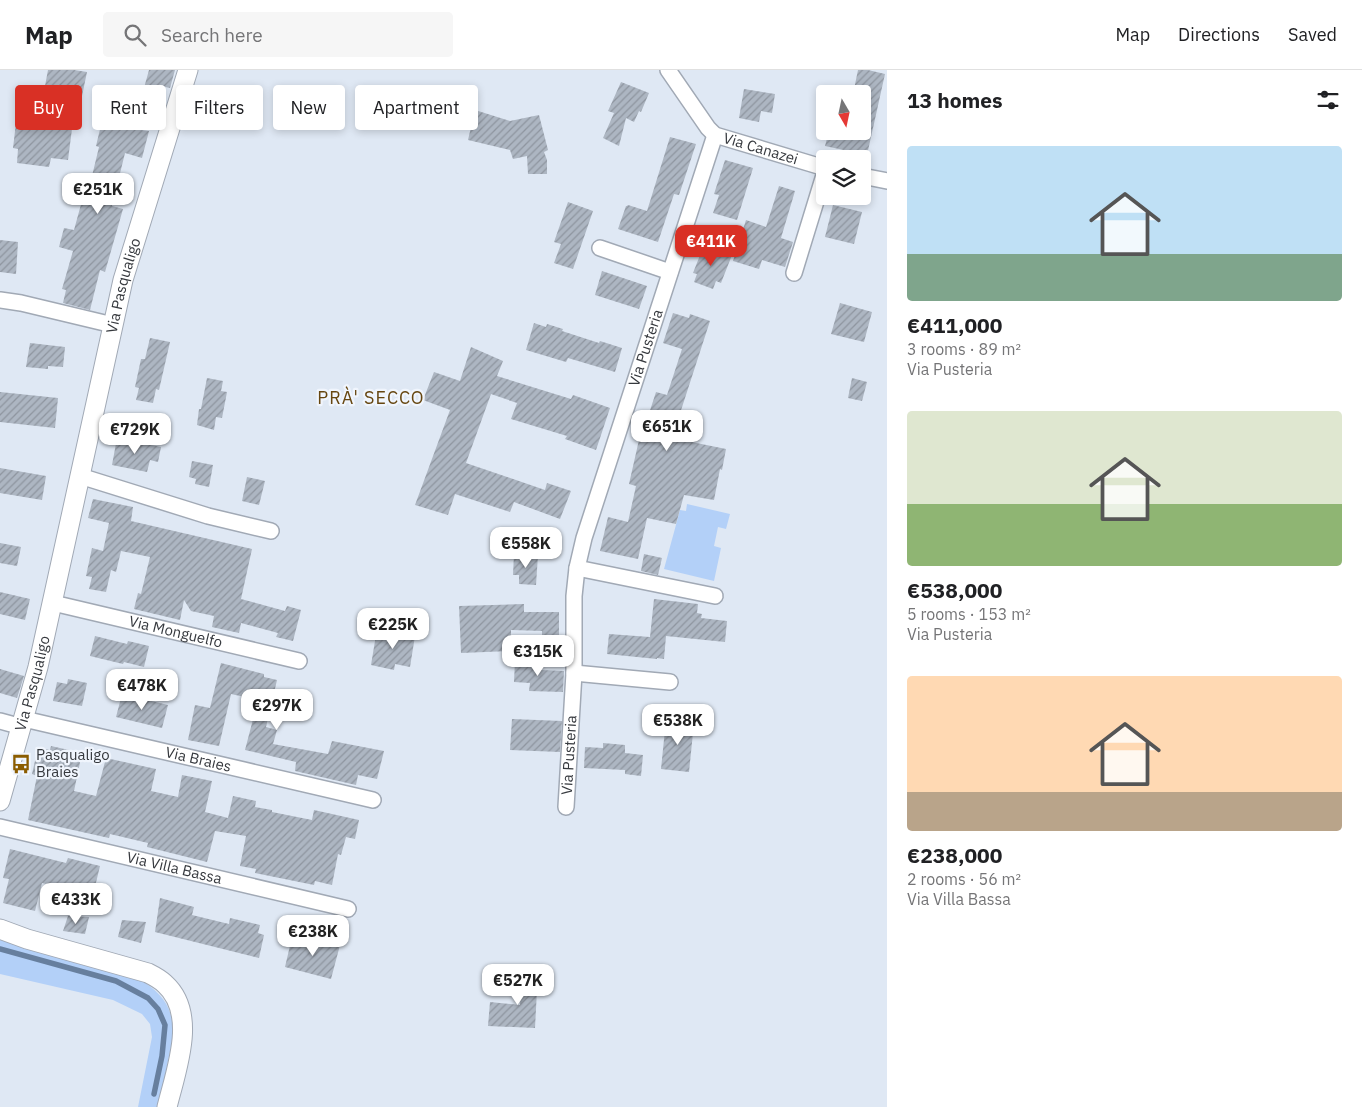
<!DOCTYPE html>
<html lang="en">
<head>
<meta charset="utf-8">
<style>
  :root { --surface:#fff; --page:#f6f6f6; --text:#202124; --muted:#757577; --line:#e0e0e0; --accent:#d93025 }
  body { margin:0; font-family:"IBM Plex Sans",sans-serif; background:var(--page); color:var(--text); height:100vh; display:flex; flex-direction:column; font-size:19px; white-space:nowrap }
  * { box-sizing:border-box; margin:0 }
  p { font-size:16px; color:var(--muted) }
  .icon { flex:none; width:28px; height:28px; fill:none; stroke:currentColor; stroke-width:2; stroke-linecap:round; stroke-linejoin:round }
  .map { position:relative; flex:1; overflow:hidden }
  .side { display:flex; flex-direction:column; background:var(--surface); width:475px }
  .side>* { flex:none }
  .hud { position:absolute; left:15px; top:15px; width:475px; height:45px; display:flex; gap:10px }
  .needle { width:32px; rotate:171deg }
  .fabs { position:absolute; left:816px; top:15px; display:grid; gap:10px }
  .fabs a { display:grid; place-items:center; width:55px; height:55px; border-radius:5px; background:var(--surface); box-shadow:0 2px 8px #0003; font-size:25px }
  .price { position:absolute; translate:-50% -42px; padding:0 11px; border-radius:10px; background:#fff; color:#222; font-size:16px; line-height:32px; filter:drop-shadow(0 1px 2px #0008) }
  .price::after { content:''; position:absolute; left:50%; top:30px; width:15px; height:11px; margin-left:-8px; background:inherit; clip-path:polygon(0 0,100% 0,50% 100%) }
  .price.active { background:var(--accent); color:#fff }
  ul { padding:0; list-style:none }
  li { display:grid; align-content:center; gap:10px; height:265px; padding:0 20px }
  li span { display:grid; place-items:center; height:155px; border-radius:5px; color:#555 }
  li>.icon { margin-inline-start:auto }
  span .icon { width:90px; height:90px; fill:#fffc; stroke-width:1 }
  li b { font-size:21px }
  h2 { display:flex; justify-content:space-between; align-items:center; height:60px; padding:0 20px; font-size:21px }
  .pill { padding:0 18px; border-radius:5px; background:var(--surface); box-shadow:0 2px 8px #0003; font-size:18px; line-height:45px }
  .pill.active { background:var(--accent); color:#fff }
  header { display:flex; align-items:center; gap:30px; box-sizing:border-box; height:70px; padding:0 25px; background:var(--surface); border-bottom:1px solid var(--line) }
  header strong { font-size:24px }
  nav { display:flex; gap:28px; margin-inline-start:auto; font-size:18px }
  .search { width:350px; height:45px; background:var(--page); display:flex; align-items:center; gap:12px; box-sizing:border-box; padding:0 18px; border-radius:5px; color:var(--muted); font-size:19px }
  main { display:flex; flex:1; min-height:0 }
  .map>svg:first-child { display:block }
  .green { fill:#b3d0f8 }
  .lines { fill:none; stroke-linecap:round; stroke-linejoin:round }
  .stream { stroke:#677f9e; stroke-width:5.5 }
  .building { fill:url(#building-hatch) }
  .minor-casing { stroke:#a1a9b5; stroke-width:18 }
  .tertiary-casing { stroke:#a1a9b5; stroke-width:21 }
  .minor { stroke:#fff; stroke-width:15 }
  .tertiary { stroke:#fff; stroke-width:19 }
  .labels { text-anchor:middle; stroke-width:4.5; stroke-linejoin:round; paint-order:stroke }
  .street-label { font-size:15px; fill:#36393e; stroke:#f0f5fd }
  .poi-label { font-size:15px; fill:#36393e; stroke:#f0f5fd; text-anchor:start }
  .quarter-label { font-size:18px; letter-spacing:1px; fill:#664610; stroke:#f0f5fd }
</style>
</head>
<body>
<header>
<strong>Map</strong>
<div class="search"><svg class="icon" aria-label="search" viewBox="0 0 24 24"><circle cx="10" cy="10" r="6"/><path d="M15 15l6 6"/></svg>Search here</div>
<nav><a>Map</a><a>Directions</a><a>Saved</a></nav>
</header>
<main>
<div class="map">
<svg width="887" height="1037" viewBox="0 0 887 1037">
  <defs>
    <pattern id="building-hatch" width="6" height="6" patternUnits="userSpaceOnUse" patternTransform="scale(1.25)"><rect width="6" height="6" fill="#adb6c2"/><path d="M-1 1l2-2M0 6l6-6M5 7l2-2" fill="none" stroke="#8e959f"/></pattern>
  </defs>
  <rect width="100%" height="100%" fill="#dfe8f4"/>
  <path class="green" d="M687,434L730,444L726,459L718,457L714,476L721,478L714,511L664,499L680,440L686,441Z
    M0,870L144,912C177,934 176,957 168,991C165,1006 161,1022 158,1037H138L152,967L150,954L142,944L113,930L0,904Z"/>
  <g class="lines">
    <path class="stream" d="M0,879L116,911L148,928L158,939L165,955L162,986L154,1024"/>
  </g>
  <path class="building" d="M48,0H74L87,2L82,26L65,23L66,20L45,16Z
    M149,0H175L170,18L161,16L155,38L137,35L140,17L144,18Z
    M858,0H868L885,4L867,85L825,76L829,61H862V24H853Z
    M621,12L649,23L641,42L639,41L634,52L626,48L619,76L603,68L614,43L608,41Z
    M744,19L775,24L772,43L761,41L759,52L739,48Z
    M475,40L510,51L539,45L548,80L544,82L547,90V104H528L527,86L513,89L510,80L468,70Z
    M53,49L73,51L68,90L51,88L49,97L17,93L18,79L13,78L16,53L52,58Z
    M101,55L149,61L142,88L125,83L112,136L123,139L105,202L100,200L90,240L63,233L66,220L62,219L73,181L59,177L64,158L74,160L89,105L92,106L99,77L96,76Z
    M670,67L696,74L679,125L674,124L658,172L618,159L626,136H627L628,135L647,141Z
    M725,90L753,98L737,150L713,143L719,125L714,124Z
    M779,116L795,121L781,168L793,172L785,197L762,190L759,199L733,191L746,150L766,157Z
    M568,132L593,141L573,199L554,193L561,174L554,172Z
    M833,135L862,142L854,174L825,167Z
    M0,170L18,172L16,204L0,202Z
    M704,175L732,185L721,213L716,211L713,219L694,212L697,204L693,203Z
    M602,201L647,216L639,239L595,225Z
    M840,233L872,242L864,272L831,264Z
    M673,243L689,248L690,244L710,251L672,368L726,379L722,400L720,399L714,430L684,425L676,454L647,448L638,489L600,481L608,447L628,452L636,416L629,414L641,361L643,362L656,322L667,325L682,279L663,273Z
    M534,253L546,257L547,254L563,259L562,261L599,273L600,271L622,278L615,302L568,288L566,292L526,280Z
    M150,268L170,272L159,320L156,319L153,333L136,330L139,318L135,317L141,289H145Z
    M30,273L65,277L63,297L48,296V299L26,297Z
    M471,277L503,291L497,306L571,329L573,325L610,338L596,380L565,369L567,366L511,349L517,333L491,324L466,393L545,420L547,413L571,421L560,449L514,432L510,442L455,424L448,445L415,435L450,340L423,330L434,302L460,311Z
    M207,308L223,311L221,321L227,322L222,348L216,347L214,360L197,355L199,339H201Z
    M852,308L867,312L862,331L848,328Z
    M0,322L58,328L55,358L0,352Z
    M117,368L161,377L158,392L150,390L147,402L112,395Z
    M192,391L213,395L209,417L195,414L196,409L189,407Z
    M0,398L46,406L42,430L0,423Z
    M247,407L265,411L259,435L242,431Z
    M93,429L133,437L131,451L252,479L241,529L285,541L287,536L301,540L293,571L276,567L278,563L241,553L239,563L212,557L214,546L191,541L184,530L180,550L134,539L138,523L141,524L150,487L121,481L116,502L111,500L106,522L89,519L92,507L86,506L92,478L103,481L109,453L88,448Z
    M0,473L21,477L17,496L0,493Z
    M514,484L538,485L536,515L519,514V505H513Z
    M644,484L662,488L658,505L641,501Z
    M0,522L30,529L25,550L0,544Z
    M654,529L698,534L697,543L702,544L701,548L727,551L725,572L666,566L664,589L657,588V589L607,584L609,564L650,567Z
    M524,534V542H559V566H542V561L511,560V581L461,583L459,536Z
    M383,558L415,566L410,597L395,594L394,600L371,595L376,565L381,566Z
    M95,566L127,574L128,571L149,576L144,597L124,592L123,594L90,586Z
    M515,590L541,591V600L564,601L563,622L529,621L530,613L514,612Z
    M221,593L264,604V607L277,610L266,657L277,660L273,674L328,684L332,671L384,681L377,709L358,705L356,715L295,701L296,692L245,680L258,630L231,624L219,676L188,670L195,635L210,638Z
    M0,599L24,606L17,628L0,623Z
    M68,609L87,613L82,636L53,631L57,612L67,614Z
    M122,624L168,635L162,658L116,647Z
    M512,649L562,651L560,682L510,680Z
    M666,650L694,653L689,702L661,699Z
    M603,673L625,675V683L643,685L641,706L625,704V700L584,698L585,677L603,678Z
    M51,676L82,683L74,721L96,726L106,688L156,699L151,721L178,727L182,705L212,711L205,742L228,748L233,726L256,731L255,737L272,740V742L312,750L314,740L359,750L355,769L346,767L341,785L338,784L332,815L315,811L314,815L255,803L256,799L240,796L246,766L215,761L207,792L147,777L148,773L110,764L109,768L28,750L37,706L32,704L38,678L50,680Z
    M10,779L66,793L68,788L100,796L93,825L42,813L35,841L3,833L9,809L3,808Z
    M160,828L194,837L192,845L229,854L230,848L260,855L258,863L264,865L259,888L155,862Z
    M68,846L89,847L85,864L63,861Z
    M122,850L146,852L141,873L118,867Z
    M292,867L322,875L323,871L340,875L331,909L285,897Z
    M522,900L538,901L535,958L488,956L490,932L520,935Z"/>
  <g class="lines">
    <defs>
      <g id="minor">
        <path id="s1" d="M668,0L708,58L715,65L825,98"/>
        <path d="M862,106L887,111"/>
        <path d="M600,178L670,202"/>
        <path d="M794,203L825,102"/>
        <path d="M0,230L21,233L113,255"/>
        <path d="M80,406L208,446L271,461"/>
        <path d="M577,498L715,526"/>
        <path id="s2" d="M53,533L299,591"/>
        <path d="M574,603L670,612"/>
        <path id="s3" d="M24,649L373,730"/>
        <path d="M0,651L22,657"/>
        <path id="s4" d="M566,737L574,603V526L577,498L584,468L715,65"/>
        <path id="s5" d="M0,757L348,839"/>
      </g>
      <g id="tertiary">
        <path id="s6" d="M0,731L38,597L123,210L188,0"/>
        <path d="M0,859L27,869L148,903C154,906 160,909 165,914C198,944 176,1000 167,1037"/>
      </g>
    </defs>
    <use href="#minor" class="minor-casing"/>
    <use href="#tertiary" class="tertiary-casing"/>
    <use href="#minor" class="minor"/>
    <use href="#tertiary" class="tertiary"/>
  </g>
  <defs>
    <symbol id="bus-bare" viewBox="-9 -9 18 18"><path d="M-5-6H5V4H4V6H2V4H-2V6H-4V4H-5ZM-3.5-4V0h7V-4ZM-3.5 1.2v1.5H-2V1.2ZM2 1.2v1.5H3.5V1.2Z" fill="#8a5c00" stroke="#f0f5fd" stroke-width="2.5" paint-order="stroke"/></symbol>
  </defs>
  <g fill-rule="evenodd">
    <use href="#bus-bare" x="7" y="680" width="28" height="28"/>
  </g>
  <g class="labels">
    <g class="street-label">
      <text dy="5" stroke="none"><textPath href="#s1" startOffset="128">Via Canazei</textPath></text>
      <text dy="5" stroke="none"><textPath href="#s6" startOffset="530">Via Pasqualigo</textPath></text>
      <text dy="5" stroke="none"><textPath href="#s4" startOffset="470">Via Pusteria</textPath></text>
      <text dy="5" stroke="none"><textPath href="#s2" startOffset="126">Via Monguelfo</textPath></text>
      <text dy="5" stroke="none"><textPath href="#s6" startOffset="122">Via Pasqualigo</textPath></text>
      <text dy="5" stroke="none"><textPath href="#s4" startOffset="52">Via Pusteria</textPath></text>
      <text dy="5" stroke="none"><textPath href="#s3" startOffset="179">Via Braies</textPath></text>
      <text dy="5" stroke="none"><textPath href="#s5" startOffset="179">Via Villa Bassa</textPath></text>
    </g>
    <g class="poi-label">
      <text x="36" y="690">Pasqualigo<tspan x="36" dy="17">Braies</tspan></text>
    </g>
    <g class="quarter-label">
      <text x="371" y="334">PRÀ' SECCO</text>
    </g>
  </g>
</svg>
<div class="fabs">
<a><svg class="needle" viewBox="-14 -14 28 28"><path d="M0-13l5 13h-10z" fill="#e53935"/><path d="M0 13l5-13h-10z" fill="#757577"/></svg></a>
<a><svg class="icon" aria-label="layers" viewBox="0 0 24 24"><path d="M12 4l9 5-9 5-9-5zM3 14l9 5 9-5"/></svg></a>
</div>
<b class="price" style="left:98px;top:145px">€251K</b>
<b class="price active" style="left:711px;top:197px">€411K</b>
<b class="price" style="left:667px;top:382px">€651K</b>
<b class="price" style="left:135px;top:385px">€729K</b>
<b class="price" style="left:526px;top:499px">€558K</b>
<b class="price" style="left:393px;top:580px">€225K</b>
<b class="price" style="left:538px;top:607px">€315K</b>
<b class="price" style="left:142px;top:641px">€478K</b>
<b class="price" style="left:277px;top:661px">€297K</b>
<b class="price" style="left:678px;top:676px">€538K</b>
<b class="price" style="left:76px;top:855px">€433K</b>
<b class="price" style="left:313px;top:887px">€238K</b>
<b class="price" style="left:518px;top:936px">€527K</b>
<div class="hud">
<a class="pill active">Buy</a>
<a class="pill">Rent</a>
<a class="pill">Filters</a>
<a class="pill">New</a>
<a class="pill">Apartment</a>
</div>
</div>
<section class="side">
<h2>13 homes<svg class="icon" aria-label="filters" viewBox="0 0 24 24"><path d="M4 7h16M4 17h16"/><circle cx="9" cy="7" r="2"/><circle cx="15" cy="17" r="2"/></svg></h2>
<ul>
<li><span style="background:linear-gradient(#bfe0f5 70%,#7fa58c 0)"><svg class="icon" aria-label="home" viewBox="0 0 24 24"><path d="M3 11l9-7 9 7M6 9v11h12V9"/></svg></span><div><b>€411,000</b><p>3 rooms · 89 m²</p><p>Via Pusteria</p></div></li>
<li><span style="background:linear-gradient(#dfe7d0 60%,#8fb573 0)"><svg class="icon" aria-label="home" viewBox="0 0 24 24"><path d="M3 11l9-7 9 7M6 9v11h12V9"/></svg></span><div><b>€538,000</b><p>5 rooms · 153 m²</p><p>Via Pusteria</p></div></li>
<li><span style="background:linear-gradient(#ffd9b3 75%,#b9a48a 0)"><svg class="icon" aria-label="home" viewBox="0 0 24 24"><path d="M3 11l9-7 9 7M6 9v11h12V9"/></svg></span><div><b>€238,000</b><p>2 rooms · 56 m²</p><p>Via Villa Bassa</p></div></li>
</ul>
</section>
</main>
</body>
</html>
